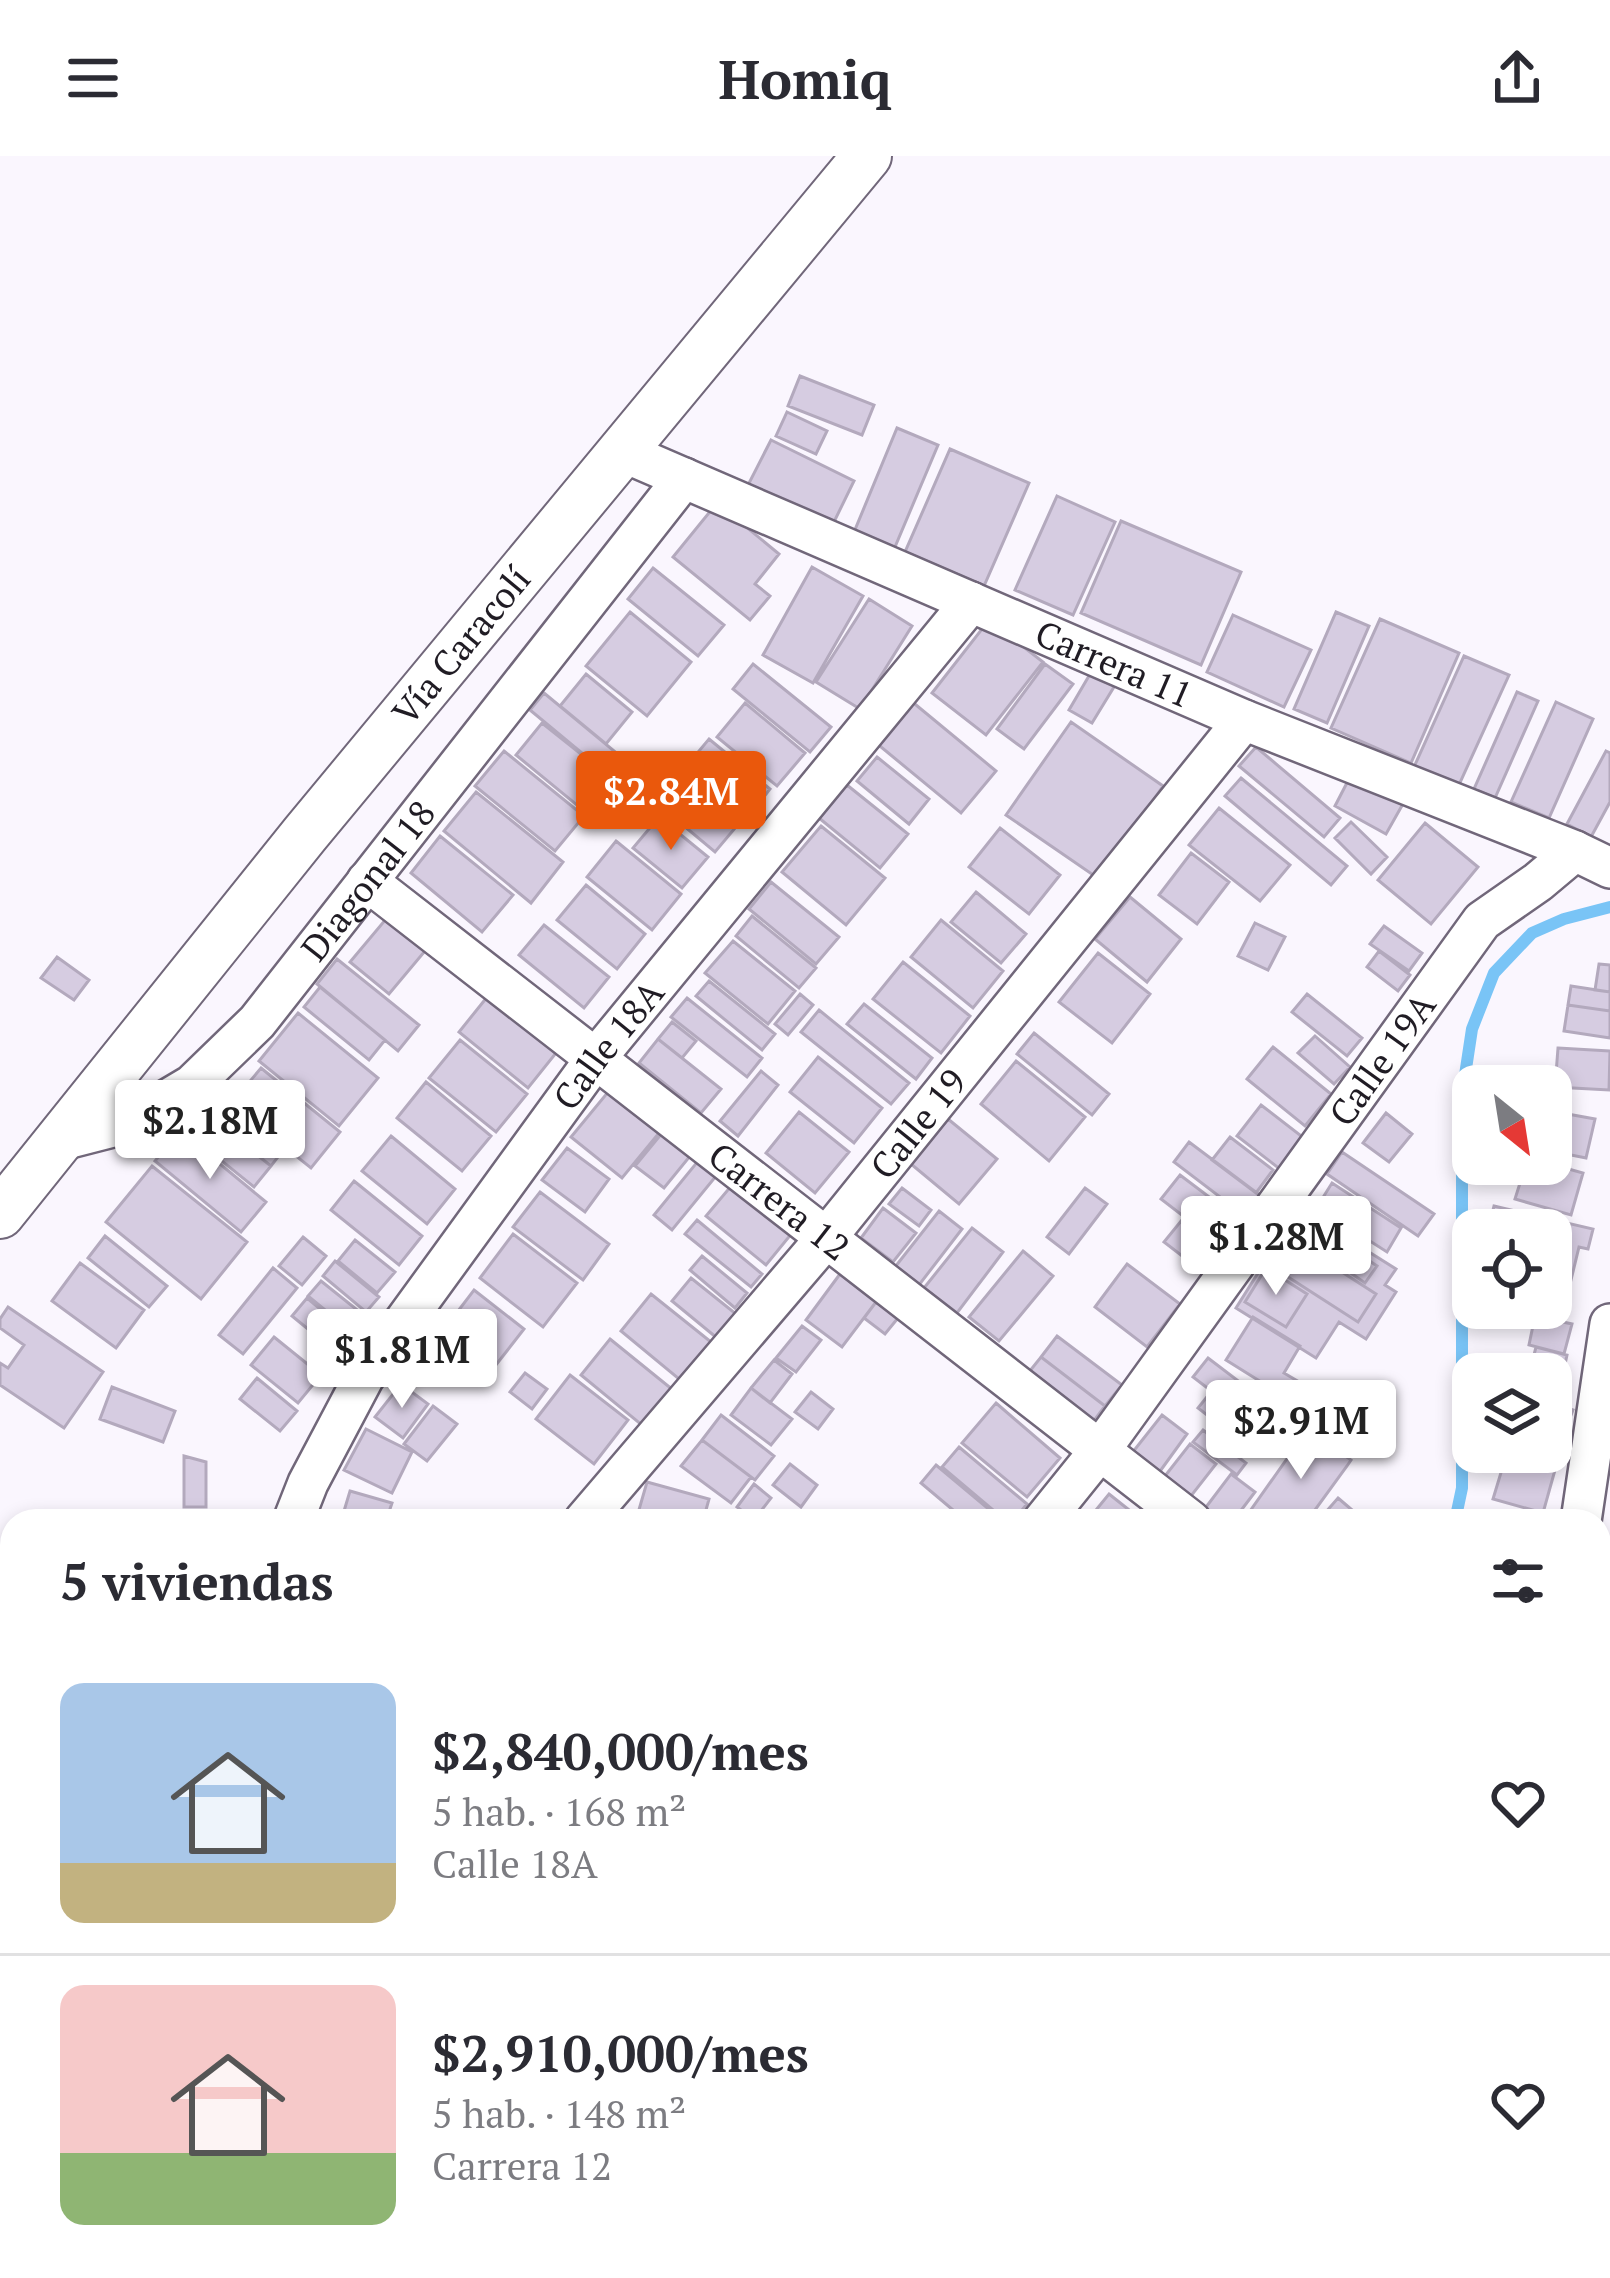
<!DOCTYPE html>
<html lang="es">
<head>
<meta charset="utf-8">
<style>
  :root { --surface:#fff; --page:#f7f7f7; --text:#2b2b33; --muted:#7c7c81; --line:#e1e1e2; --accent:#ea580c }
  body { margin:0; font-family:"PT Serif",serif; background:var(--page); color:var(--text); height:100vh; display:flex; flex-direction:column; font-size:45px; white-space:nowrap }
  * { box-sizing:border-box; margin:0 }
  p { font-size:39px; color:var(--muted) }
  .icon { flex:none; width:66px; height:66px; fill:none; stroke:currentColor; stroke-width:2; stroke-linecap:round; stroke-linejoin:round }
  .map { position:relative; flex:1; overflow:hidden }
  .side { position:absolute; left:0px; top:1353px; width:1611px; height:771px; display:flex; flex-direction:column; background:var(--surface); border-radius:36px 36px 0 0; box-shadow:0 6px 18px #0003 }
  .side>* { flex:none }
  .needle { width:78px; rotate:150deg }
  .fabs { position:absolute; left:1452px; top:909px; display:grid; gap:24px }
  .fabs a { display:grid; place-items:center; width:120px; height:120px; border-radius:24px; background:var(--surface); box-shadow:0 6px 18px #0003; font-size:60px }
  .price { position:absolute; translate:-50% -102px; padding:0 27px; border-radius:12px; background:#fff; color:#222; font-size:39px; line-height:78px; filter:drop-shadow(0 3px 6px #0008) }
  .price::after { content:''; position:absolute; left:50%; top:72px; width:36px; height:27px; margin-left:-18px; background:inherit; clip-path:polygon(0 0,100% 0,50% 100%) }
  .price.on { background:var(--accent); color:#fff }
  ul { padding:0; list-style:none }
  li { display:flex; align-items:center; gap:36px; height:300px; padding:0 60px }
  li+li { border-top:3px solid var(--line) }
  li span { display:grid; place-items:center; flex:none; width:336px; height:240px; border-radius:24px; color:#555 }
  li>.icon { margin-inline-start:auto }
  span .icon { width:144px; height:144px; fill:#fffc; stroke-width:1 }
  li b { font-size:51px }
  h2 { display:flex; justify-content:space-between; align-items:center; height:144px; padding:0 60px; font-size:51px }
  header { display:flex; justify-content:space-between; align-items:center; height:156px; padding:0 60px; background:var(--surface); font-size:54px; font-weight:600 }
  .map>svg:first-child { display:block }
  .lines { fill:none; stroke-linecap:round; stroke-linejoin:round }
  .stream { stroke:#79c4f6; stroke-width:12 }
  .building { fill:#d6cce1; stroke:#b3a9bd; stroke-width:3 }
  .minor-casing { stroke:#71677a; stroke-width:44 }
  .major-casing { stroke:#71677a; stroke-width:52 }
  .minor { stroke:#fff; stroke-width:39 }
  .major { stroke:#fff; stroke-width:48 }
  .labels { text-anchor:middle; stroke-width:12; stroke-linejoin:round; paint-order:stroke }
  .street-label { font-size:36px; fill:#201c24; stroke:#faf6fe }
</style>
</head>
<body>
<header><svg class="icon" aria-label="menu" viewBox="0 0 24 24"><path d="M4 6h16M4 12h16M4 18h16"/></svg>Homiq<svg class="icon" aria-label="share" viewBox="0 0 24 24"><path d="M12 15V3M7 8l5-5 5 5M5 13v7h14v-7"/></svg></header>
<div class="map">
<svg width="1610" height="2122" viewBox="0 0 1610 2122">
  <rect width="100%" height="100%" fill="#faf6fe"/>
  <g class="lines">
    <path class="stream" d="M1455,1365L1462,1332V939L1472,873L1494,817L1532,777L1564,763L1610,751
      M0,2064L12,2052"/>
  </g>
  <path class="building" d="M800,220L874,249L862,279L788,250Z
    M787,256L827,275L816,298L776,280Z
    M897,272L938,289L892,398L852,381Z
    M771,284L854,325L831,372L747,331Z
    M950,293L1029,327L984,430L905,396Z
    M1057,340L1115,366L1073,459L1015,434Z
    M717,347L779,398L755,428L770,440L750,464L673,401Z
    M1121,365L1241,416L1201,509L1081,457Z
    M812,411L863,440L813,527L763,499Z
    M653,412L724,469L698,500L628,443Z
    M869,443L912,470L860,553L816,526Z
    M630,456L691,506L647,560L586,510Z
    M1336,456L1369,470L1327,567L1294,553Z
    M1233,459L1311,494L1284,551L1207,516Z
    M1380,463L1459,497L1411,607L1331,572Z
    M989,464L1043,506L986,579L932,537Z
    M1464,500L1509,519L1458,631L1414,611Z
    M753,508L831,571L810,596L733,533Z
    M1045,508L1073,528L1024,593L997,573Z
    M1093,513L1117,526L1092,567L1069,554Z
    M586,518L632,556L606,588L560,550Z
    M1517,536L1538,545L1495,642L1474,633Z
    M544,537L637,614L623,631L530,554Z
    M910,544L996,615L961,657L875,586Z
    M1556,546L1593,563L1549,662L1511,646Z
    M745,547L805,597L777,630L717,581Z
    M1071,566L1163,630L1099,723L1006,659Z
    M542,567L606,618L591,636L602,644L589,659L516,599Z
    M709,583L770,633L746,664L684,613Z
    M1256,591L1340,662L1324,681L1239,610Z
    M504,595L584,660L555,695L475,630Z
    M1606,595L1610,597V646L1591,681L1567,668Z
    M877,601L929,643L909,668L857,625Z
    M1352,617L1404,646L1386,678L1335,650Z
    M1241,622L1347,710L1331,729L1225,640Z
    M847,629L908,678L880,712L819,662Z
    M704,634L741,665L715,696L678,665Z
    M476,636L563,706L531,747L444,675Z
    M1219,652L1290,709L1260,745L1189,689Z
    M659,661L708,701L682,732L633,692Z
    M1351,666L1387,701L1371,718L1335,682Z
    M1425,667L1478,711L1431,768L1378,724Z
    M821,670L885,722L846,769L782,716Z
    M1000,672L1060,719L1029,758L969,711Z
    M440,680L513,739L482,776L411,717Z
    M616,685L681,738L652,774L587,721Z
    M1191,697L1229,726L1197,768L1159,739Z
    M771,726L839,781L816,808L749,753Z
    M586,729L645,778L617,813L557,764Z
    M976,736L1026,778L1001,807L951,766Z
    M1130,741L1181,783L1147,826L1095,783Z
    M752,760L816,812L799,832L736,780Z
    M386,763L425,795L389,838L350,806Z
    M941,764L1003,815L973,852L911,801Z
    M1255,767L1285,781L1268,814L1238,800Z
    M544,769L609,821L584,852L519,799Z
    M1384,770L1422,797L1409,815L1370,788Z
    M733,785L795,835L768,868L705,817Z
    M1379,795L1410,819L1398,835L1367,811Z
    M1098,797L1150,838L1112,887L1059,846Z
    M57,801L89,824L74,844L41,822Z
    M337,803L419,869L398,895L317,828Z
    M903,806L970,860L941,897L873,843Z
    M1599,808L1610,809V836L1595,834Z
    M709,825L775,878L762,894L696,840Z
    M1571,830L1610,836V855L1568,849Z
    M320,831L385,884L369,904L304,851Z
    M492,835L560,892L528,932L459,876Z
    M800,838L813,849L788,879L775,868Z
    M1307,838L1362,882L1347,900L1292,856Z
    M687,842L762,902L747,921L671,861Z
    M864,848L932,902L916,923L847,868Z
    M1568,849L1610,855V882L1564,875Z
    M819,854L909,927L891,948L801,876Z
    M298,857L378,922L339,970L259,905Z
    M672,866L696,885L682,902L658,883Z
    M1034,877L1109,938L1092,959L1017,898Z
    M1315,880L1350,911L1334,928L1298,897Z
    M658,883L721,933L701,957L639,907Z
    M460,884L527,938L496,976L429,922Z
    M1273,891L1331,938L1305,970L1247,923Z
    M1558,892L1610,895L1609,934L1555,931Z
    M818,901L882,952L854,987L790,936Z
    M1016,905L1085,961L1049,1005L981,948Z
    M261,912L340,976L311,1012L231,948Z
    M761,915L778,929L738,980L720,965Z
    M1488,921L1517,930H1485Z
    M426,926L491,980L462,1015L397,962Z
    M613,930L664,971L622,1022L571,981Z
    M232,948L285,992L271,1010L217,967Z
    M1261,949L1309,986L1285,1017L1237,980Z
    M1551,955L1595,963L1586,1002L1551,995Z
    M799,956L849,996L815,1037L766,997Z
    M1386,957L1412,978L1389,1006L1363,987Z
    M948,963L997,1003L959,1048L911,1008Z
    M218,968L271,1010L254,1031L202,989Z
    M667,971L695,994L664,1032L635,1010Z
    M180,975L266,1046L241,1076L155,1005Z
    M391,980L455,1033L427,1068L362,1015Z
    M1230,981L1273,1014L1256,1037L1212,1004Z
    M1189,986L1261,1040L1245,1060L1174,1006Z
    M567,992L609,1023L585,1056L542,1024Z
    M1342,996L1434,1058L1418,1080L1327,1018Z
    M703,999L721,1014L672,1074L654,1059Z
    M1526,1008H1551L1583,1017L1571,1059L1515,1043Z
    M152,1010L247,1086L201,1143L106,1066Z
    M1180,1019L1241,1065L1222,1090L1161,1043Z
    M737,1023L797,1071L766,1109L706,1060Z
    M354,1025L422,1080L399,1109L331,1054Z
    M1332,1027L1401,1072L1387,1096L1317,1051Z
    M902,1032L931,1054L919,1070L889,1048Z
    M1085,1032L1107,1048L1069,1098L1047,1081Z
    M540,1036L609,1088L583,1124L513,1071Z
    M1494,1050L1593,1073L1588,1093L1579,1091L1571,1124L1551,1119V1074H1488Z
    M883,1052L916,1077L893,1106L861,1082Z
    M1299,1052L1396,1113L1385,1129L1396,1136L1366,1183L1339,1166L1316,1202L1236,1152Z
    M939,1055L962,1073L919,1129L895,1111Z
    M697,1064L762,1118L751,1131L685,1078Z
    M1181,1065L1219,1095L1203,1116L1164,1086Z
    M972,1072L1003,1096L957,1157L924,1132Z
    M513,1078L577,1127L543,1171L480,1122Z
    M105,1080L167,1130L149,1151L88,1102Z
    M303,1081L326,1100L302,1129L279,1110Z
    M355,1084L395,1116L377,1137L338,1105Z
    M1303,1091L1376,1138L1358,1166L1285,1119Z
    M1023,1095L1053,1120L999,1185L969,1161Z
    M1359,1098L1377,1110L1365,1127L1348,1115Z
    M702,1100L747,1137L735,1152L690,1114Z
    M335,1105L379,1141L366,1156L323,1120Z
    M80,1107L144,1154L116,1192L52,1145Z
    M1127,1108L1180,1148L1147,1191L1095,1151Z
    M273,1112L297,1132L243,1198L219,1179Z
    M1266,1112L1307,1138L1286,1171L1245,1146Z
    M840,1118L876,1146L842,1191L806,1164Z
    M691,1122L736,1158L717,1182L672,1145Z
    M321,1125L366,1161L353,1177L308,1140Z
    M474,1134L524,1173L492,1214L442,1176Z
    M651,1138L711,1186L679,1223L621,1175Z
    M307,1142L355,1182L341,1200L292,1160Z
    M876,1146L898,1162L885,1178L864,1162Z
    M8,1151L103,1216L64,1272L0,1229V1207L8,1212L24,1189L0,1172V1163Z
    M1535,1160L1572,1168L1564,1198L1529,1189Z
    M1253,1161L1300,1190L1284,1217L1306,1230L1295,1247L1226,1204Z
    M802,1170L821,1184L796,1216L776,1202Z
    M1057,1180L1122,1229L1105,1250L1041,1201Z
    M274,1181L321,1219L298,1247L251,1209Z
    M610,1183L673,1234L643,1270L581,1219Z
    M1536,1191L1567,1199L1562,1222L1530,1214Z
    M1041,1201L1105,1250L1090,1270L1025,1221Z
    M1208,1202L1241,1227L1227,1247L1193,1221Z
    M774,1204L792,1218L770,1247L751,1232Z
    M525,1217L547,1233L532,1253L510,1236Z
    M570,1219L628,1264L594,1308L536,1263Z
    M1551,1220L1567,1224L1563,1240L1551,1237Z
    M257,1222L297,1255L280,1275L240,1243Z
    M401,1228L428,1248L403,1282L375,1261Z
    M1251,1230L1277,1250L1263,1267L1238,1247Z
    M112,1231L175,1255L163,1286L100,1263Z
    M751,1232L792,1263L771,1289L731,1259Z
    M811,1236L833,1253L818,1273L795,1256Z
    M1210,1237L1237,1257L1225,1273L1198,1252Z
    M1551,1246L1573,1254L1565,1275L1551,1270Z
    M996,1247L1060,1302L1027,1341L962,1287Z
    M433,1250L457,1268L427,1305L404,1288Z
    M721,1259L774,1300L755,1324L702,1284Z
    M1162,1259L1187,1278L1158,1318L1132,1297Z
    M1551,1270L1565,1275L1556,1301L1543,1296H1551Z
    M366,1273L412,1296L392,1337L344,1314Z
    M1308,1273L1351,1304L1347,1310L1307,1365H1243Z
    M1203,1274L1246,1307L1237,1319L1193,1286Z
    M702,1284L751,1321L731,1347L681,1310Z
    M1190,1288L1216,1308L1191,1340L1165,1320Z
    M959,1291L1027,1348L1013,1365H1006L942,1311Z
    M184,1300L206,1306V1351H184Z
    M1506,1300L1555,1314L1543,1357L1493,1343Z
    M790,1308L817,1329L801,1351L773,1329Z
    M936,1309L1003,1365H966L921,1327Z
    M1231,1318L1255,1336L1233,1365H1207L1200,1359Z
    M647,1326L709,1343L703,1365L636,1364Z
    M754,1328L771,1342L754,1364L737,1351Z
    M350,1335L392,1347L386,1365H341Z
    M1109,1338L1143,1365H1087Z
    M1338,1342L1365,1365H1318Z
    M1610,1429V1472L1608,1477L1599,1475V1438L1609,1432Z
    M1603,1482H1610V1519H1602Z
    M947,2112H990L994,2122H917Z"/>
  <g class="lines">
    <defs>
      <g id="minor">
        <path id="s1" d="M621,295L1244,564L1575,695L1610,712"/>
        <path id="s2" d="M367,725L1191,1365"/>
        <path id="s3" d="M58,985L128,967L192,929L257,866L684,322"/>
        <path id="s4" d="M293,1365L308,1327L364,1221L596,902L971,446"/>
        <path id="s5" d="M584,1365L826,1082L1244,564"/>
        <path id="s6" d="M1043,1365L1101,1293L1482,765L1538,726L1575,695"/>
        <path d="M1581,1365L1610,1168"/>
        <path d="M0,1431L12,1430"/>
        <path d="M1599,1577H1610"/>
        <path d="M863,2112L866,2122"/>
        <path d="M1434,2112L1436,2122"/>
        <path d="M1084,2122L1116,2112"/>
      </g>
      <g id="major">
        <path id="s7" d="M0,1058L305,678L867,0"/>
      </g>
    </defs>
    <use href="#minor" class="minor-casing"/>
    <use href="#major" class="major-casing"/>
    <use href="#minor" class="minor"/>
    <use href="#major" class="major"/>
  </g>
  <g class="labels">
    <g class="street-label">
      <text dy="13" stroke="none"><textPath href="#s7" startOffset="732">Vía Caracolí</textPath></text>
      <text dy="13" stroke="none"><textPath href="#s1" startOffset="537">Carrera 11</textPath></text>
      <text dy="13" stroke="none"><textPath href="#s3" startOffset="417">Diagonal 18</textPath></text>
      <text dy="13" stroke="none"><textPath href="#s4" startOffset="573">Calle 18A</textPath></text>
      <text dy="13" stroke="none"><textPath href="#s6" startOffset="573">Calle 19A</textPath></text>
      <text dy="13" stroke="none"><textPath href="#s5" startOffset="519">Calle 19</textPath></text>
      <text dy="13" stroke="none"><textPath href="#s2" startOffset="522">Carrera 12</textPath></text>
    </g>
  </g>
</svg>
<div class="fabs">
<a><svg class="needle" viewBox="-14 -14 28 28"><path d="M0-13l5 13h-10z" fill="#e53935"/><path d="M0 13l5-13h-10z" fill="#7c7c81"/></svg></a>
<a><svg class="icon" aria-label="locate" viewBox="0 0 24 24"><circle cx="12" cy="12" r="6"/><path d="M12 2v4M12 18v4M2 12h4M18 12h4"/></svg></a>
<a><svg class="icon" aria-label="layers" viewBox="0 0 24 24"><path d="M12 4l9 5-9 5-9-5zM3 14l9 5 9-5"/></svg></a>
</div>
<b class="price on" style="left:671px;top:697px">$2.84M</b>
<b class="price" style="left:210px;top:1026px">$2.18M</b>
<b class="price" style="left:1276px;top:1142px">$1.28M</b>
<b class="price" style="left:402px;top:1255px">$1.81M</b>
<b class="price" style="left:1301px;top:1326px">$2.91M</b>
<section class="side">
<h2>5 viviendas<svg class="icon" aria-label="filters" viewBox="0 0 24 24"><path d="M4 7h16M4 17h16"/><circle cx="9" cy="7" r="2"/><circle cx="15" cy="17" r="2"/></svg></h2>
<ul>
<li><span style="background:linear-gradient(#a9c7e8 75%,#c2b280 0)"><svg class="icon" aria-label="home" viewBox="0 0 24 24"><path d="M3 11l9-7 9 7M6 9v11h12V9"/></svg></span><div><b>$2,840,000/mes</b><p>5 hab. · 168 m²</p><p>Calle 18A</p></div><svg class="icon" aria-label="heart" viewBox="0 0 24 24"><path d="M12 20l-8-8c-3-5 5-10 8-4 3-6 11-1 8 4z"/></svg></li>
<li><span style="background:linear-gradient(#f6c9c9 70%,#8fb573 0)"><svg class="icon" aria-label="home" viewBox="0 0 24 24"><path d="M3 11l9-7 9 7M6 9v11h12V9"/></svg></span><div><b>$2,910,000/mes</b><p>5 hab. · 148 m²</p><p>Carrera 12</p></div><svg class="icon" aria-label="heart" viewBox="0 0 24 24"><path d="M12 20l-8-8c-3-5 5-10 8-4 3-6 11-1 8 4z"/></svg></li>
</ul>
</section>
</div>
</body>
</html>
